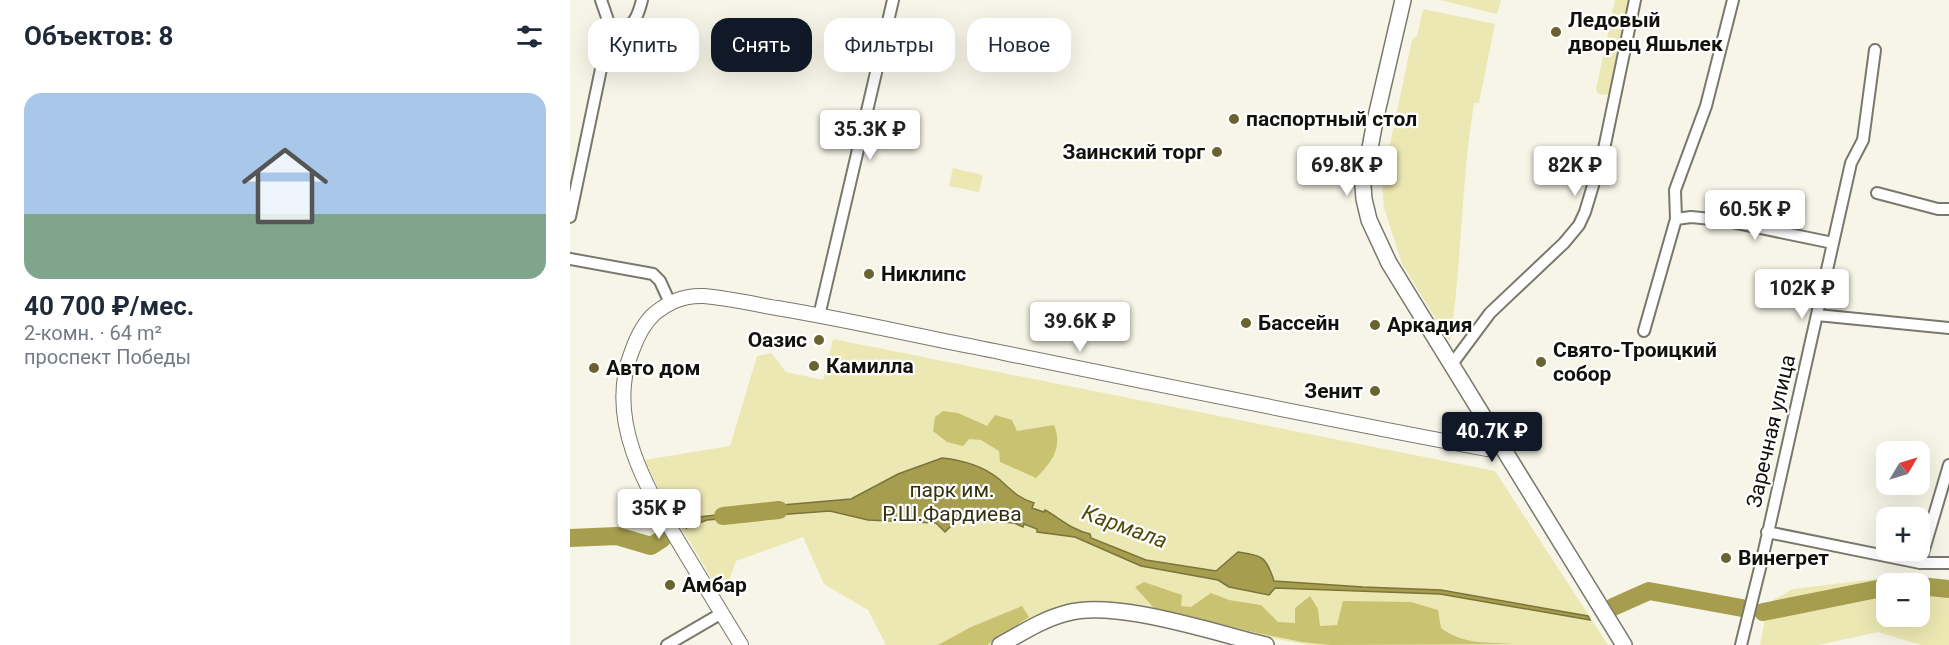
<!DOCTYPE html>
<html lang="ru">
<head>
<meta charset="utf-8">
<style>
  :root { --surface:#fff; --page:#f6f6f7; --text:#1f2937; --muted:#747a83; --line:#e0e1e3; --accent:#111827 }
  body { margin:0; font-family:Roboto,sans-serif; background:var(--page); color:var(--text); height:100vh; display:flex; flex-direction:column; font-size:22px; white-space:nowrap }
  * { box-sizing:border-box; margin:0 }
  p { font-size:20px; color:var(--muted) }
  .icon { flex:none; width:33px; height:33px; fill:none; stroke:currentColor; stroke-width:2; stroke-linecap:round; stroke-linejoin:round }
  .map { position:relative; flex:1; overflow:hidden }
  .drawer { display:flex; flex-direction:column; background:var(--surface); width:570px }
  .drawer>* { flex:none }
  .top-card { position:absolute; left:18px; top:18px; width:570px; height:54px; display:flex; gap:12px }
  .needle { width:39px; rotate:52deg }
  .buttons { position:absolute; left:1306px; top:441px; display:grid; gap:12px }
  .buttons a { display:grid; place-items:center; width:54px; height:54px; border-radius:12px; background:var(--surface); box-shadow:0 6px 24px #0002; font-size:30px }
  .price { position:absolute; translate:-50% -51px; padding:0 14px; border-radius:6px; background:#fff; color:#222; font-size:20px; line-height:39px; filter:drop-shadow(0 2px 3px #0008) }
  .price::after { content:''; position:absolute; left:50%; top:36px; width:18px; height:14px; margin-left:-9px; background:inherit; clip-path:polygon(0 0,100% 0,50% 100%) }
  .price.selected { background:var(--accent); color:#fff }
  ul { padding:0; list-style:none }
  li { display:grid; align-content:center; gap:12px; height:318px; padding:0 24px }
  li+li { border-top:2px solid var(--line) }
  li span { display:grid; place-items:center; height:186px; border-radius:18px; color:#555 }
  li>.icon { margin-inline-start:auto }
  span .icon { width:108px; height:108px; fill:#fffc; stroke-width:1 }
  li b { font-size:26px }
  h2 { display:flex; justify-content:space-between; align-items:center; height:72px; padding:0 24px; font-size:26px }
  .pill { padding:0 21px; border-radius:18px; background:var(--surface); box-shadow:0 6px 24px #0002; font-size:21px; line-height:54px }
  .pill.selected { background:var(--accent); color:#fff }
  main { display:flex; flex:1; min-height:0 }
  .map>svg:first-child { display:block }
  .green { fill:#ece8b3; fill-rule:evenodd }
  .forest { fill:#c9c271 }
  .water { fill:#a69e4e; stroke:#7a743a; stroke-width:1.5 }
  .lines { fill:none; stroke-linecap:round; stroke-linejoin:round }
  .river { stroke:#a69e4e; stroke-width:18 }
  .minor-casing { stroke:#79786c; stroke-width:14 }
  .tertiary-casing { stroke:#79786c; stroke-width:16 }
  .secondary-casing { stroke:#79786c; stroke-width:18 }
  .minor { stroke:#fff; stroke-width:10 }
  .tertiary { stroke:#fff; stroke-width:14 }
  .secondary { stroke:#fff; stroke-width:15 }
  .poi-dot { fill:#68632f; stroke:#fff; stroke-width:2 }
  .labels { text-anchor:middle; stroke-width:4.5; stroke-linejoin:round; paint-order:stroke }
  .poi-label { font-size:21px; font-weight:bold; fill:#12110d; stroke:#fff; text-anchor:start }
  .street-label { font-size:21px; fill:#12110d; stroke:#fff }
  .park-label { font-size:21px; fill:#34310d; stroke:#fff }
  .water-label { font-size:22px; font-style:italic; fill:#514b0b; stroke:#fff }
</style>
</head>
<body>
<main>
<section class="drawer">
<h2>Объектов: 8<svg class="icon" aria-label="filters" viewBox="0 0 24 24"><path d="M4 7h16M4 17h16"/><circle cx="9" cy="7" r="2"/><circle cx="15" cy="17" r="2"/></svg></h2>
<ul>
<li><span style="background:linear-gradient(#a9c7e8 65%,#7fa58c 0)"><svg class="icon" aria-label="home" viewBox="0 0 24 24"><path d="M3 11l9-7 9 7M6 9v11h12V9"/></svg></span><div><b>40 700 ₽/мес.</b><p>2-комн. · 64 m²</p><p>проспект Победы</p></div></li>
</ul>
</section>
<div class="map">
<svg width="1379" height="645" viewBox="0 0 1379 645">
  <rect width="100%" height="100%" fill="#f6f5e7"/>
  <path class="green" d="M870,0H931L927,14Z
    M1045,0H1063L1042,95L1028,94L1026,90Z
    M853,9L925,24L909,103H904C891,182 892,263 880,342L832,264L814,208L812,182L842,40L847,36Z
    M383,168L413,175L409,192L379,186Z
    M263,339L925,471L1038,645H739L690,636L557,603L508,602L462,617L419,645H316L298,610L254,584L233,537L166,561L155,592L151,594L93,497L74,460L160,446L187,356L201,353L216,372L253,380Z
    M1321,577L1379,580V645H1351L1308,632L1248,645H1190L1198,603L1223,589ZM1317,584H1350V616H1317Z"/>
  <path class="forest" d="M373,411L388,413L417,426L425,415L442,420L447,431L484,425C493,448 482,462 466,478L430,462L429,451L411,440L399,439L393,446L377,442L363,431L365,417Z
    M574,582L612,595L611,606L621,607L641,593L659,600L691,605L708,622L725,623V608L740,596L748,609L750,626L767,625L773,601L841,602L868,610L871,628C893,645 918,642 945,644L760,645L732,642L683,632L584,608L565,587Z
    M452,606L459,617L417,645H368L401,627Z"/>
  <path class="water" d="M372,458C392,460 413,466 429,479C441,490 448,498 464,503L462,508L474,512L475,510C491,519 502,530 520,534L521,538L576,560L646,571L668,552C693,556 696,556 704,581L793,587L871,590L1018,616L1020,620L870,594L705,588L699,595L659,587L648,580L571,566L505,537L467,532V529L454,524L453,527L444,523L388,519L375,532L366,523L298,520L260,511L137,520L116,528L114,524L128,517L175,512L183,516L188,510L212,505L281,499L328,474Z"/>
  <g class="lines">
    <path class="river" d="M153,516L209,510
      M0,538L47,536L81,546L92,539
      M1350,586L1379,589
      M1043,607L1079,591L1172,608
      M1193,612L1317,587"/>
    <defs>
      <path id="minor" d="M40,26L53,30C65,25 69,12 72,0
        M1307,193L1368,209H1379
        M0,217L40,26L31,0
        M1106,219L1121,217L1152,220L1263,243
        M0,259L83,274L90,281L100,303
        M1247,315L1379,328
        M249,316L323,0
        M1074,331L1106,219L1105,190L1136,106L1163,0
        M880,364L885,360L920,313L994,243L1009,225L1015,212L1034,149L1065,0
        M1197,532L1350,563H1379
        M1350,563L1379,465
        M97,645L152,613
        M1171,645L1191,564L1281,163L1293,140L1305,50"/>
      <path id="tertiary" d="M171,645C152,614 133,582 114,551C79,492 34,421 62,351C67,337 73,324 84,314C98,302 115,295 134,296C158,298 183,304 207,308C273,319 339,334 405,347C576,382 746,417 917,449L930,445"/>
      <path id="secondary" d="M833,0L805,121L793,186L794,199L799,220L819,263L1054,645
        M430,645C452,633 473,619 497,613C545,599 645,633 696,645"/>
    </defs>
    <use href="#minor" class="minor-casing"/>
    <use href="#tertiary" class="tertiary-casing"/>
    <use href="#secondary" class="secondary-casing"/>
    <use href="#minor" class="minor"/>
    <use href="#tertiary" class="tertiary"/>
    <use href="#secondary" class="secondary"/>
  </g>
  <g class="poi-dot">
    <circle cx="986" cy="32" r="6"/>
    <circle cx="664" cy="119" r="6"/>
    <circle cx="647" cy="152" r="6"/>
    <circle cx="299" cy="274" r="6"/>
    <circle cx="676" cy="323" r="6"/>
    <circle cx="805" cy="325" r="6"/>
    <circle cx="249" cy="340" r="6"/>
    <circle cx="971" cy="362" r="6"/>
    <circle cx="244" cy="366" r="6"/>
    <circle cx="24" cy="368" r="6"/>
    <circle cx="805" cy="391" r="6"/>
    <circle cx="1156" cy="558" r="6"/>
    <circle cx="100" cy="585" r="6"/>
  </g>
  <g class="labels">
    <g class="poi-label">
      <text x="998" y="27">Ледовый<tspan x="998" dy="24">дворец Яшьлек</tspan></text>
      <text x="676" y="126">паспортный стол</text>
      <text x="635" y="159" text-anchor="end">Заинский торг</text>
      <text x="311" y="281">Никлипс</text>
      <text x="688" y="330">Бассейн</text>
      <text x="817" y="332">Аркадия</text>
      <text x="237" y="347" text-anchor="end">Оазис</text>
      <text x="983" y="357">Свято-Троицкий<tspan x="983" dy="24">собор</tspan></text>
      <text x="256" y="373">Камилла</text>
      <text x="36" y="375">Авто дом</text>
      <text x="793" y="398" text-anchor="end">Зенит</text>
      <text x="1168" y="565">Винегрет</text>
      <text x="112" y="592">Амбар</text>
    </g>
    <g class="street-label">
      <text transform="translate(1201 431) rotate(-77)" y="7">Заречная улица</text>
    </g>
    <g class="park-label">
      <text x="382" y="497">парк им.<tspan x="382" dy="24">Р.Ш.Фардиева</tspan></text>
    </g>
    <g class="water-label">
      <text transform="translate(555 526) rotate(20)" y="8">Кармала</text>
    </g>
  </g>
</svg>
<div class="buttons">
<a><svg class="needle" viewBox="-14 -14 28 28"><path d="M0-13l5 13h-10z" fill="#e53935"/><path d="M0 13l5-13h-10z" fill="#747a83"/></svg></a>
<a>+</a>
<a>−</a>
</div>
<b class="price" style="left:300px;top:161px">35.3K ₽</b>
<b class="price" style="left:777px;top:197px">69.8K ₽</b>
<b class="price" style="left:1005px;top:197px">82K ₽</b>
<b class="price" style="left:1185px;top:241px">60.5K ₽</b>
<b class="price" style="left:1232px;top:320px">102K ₽</b>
<b class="price" style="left:510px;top:353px">39.6K ₽</b>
<b class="price selected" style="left:922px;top:463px">40.7K ₽</b>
<b class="price" style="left:89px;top:540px">35K ₽</b>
<div class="top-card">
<a class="pill">Купить</a>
<a class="pill selected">Снять</a>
<a class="pill">Фильтры</a>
<a class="pill">Новое</a>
</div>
</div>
</main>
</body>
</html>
